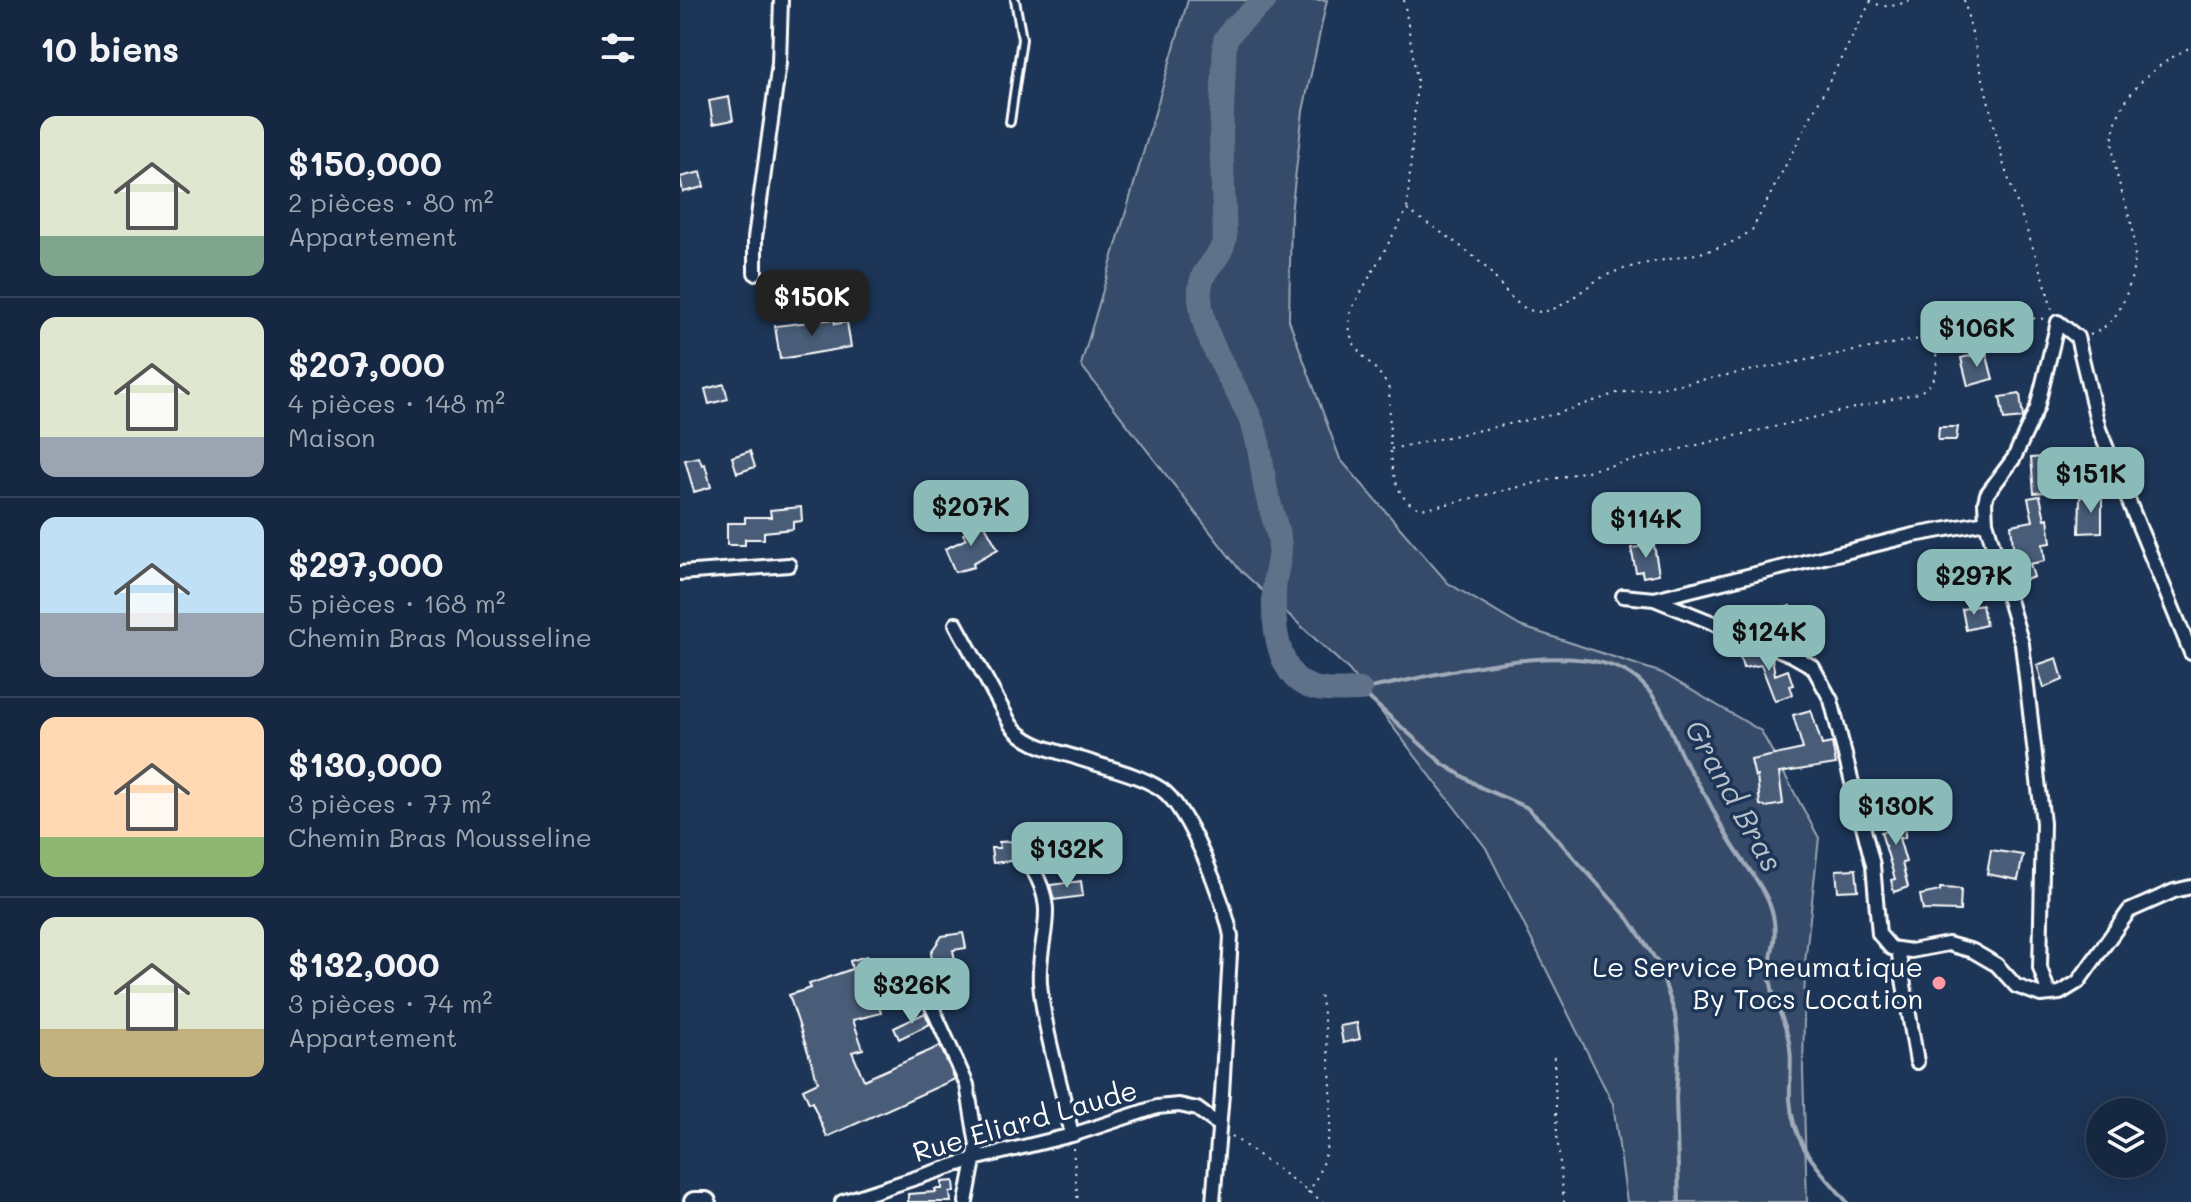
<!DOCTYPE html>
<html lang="fr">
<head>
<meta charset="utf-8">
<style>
  :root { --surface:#162841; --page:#23344c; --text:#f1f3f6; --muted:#9ea6b1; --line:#35445a; --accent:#8bbbb9 }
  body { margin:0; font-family:Mali,sans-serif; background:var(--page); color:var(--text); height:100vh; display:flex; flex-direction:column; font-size:30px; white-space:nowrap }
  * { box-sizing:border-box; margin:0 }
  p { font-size:26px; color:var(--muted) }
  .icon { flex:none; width:44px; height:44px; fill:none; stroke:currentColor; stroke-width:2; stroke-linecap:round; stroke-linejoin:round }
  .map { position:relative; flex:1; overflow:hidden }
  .panel { display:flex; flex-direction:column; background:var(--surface); width:680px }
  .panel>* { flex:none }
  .fabs { position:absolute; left:1406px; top:1098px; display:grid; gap:16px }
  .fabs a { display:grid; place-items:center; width:80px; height:80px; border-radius:50%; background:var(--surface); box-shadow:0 4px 20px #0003,0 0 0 2px var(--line); font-size:40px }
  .price { position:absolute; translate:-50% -68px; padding:0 18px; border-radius:16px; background:var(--accent); color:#111; font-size:26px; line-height:52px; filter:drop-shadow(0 2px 4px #0008) }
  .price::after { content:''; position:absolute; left:50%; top:48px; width:24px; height:18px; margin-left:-12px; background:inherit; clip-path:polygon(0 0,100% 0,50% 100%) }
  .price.current { background:#222; color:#fff }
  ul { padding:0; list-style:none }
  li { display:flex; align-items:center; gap:24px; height:200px; padding:0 40px }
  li+li { border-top:2px solid var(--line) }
  li span { display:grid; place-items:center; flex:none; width:224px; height:160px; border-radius:16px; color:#555 }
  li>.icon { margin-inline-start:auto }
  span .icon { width:96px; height:96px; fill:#fffc; stroke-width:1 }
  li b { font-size:34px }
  h2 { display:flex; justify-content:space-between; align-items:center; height:96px; padding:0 40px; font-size:34px }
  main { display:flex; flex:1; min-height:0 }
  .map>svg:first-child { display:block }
  .green { fill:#364b69; stroke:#9aa5b4; stroke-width:2 }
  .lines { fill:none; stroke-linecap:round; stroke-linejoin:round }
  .stream { stroke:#a0aab8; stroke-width:4 }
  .river { stroke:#617289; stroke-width:24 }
  .building { fill:#4a5d79; stroke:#fff; stroke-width:2 }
  .lane-casing { stroke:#fff; stroke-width:12 }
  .street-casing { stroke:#fff; stroke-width:18 }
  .secondary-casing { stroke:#fff; stroke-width:24 }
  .path { stroke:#fff; stroke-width:2; stroke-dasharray:2 6; stroke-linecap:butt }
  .lane { stroke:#1d3557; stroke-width:6 }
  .street { stroke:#1d3557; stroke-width:12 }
  .secondary { stroke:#1d3557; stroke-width:18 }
  .poi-dot { fill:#ff9aa2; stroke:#1d3557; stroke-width:3 }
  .labels { text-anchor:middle; stroke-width:7; stroke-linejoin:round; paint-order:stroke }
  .poi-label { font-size:28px; fill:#fff; stroke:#1d3557; text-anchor:end }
  .street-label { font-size:28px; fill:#fff; stroke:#1d3557 }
  .water-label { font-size:30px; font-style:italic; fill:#b8c0ca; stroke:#1d3557 }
</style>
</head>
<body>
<main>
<section class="panel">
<h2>10 biens<svg class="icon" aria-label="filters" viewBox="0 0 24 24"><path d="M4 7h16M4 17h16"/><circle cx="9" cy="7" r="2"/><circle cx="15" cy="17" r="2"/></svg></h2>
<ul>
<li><span style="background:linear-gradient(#dfe7d0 75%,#7fa58c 0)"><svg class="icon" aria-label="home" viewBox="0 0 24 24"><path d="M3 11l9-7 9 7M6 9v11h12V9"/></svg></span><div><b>$150,000</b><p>2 pièces · 80 m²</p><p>Appartement</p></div></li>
<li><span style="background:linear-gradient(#dfe7d0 75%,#9aa5b1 0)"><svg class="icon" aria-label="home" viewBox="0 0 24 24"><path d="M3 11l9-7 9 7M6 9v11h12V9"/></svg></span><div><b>$207,000</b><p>4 pièces · 148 m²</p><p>Maison</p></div></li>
<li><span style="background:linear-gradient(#bfe0f5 60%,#9aa5b1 0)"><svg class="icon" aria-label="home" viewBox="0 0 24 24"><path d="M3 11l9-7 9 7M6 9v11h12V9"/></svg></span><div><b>$297,000</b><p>5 pièces · 168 m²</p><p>Chemin Bras Mousseline</p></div></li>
<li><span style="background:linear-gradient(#ffd9b3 75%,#8fb573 0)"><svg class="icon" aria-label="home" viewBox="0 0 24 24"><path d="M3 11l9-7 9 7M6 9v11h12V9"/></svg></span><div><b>$130,000</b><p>3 pièces · 77 m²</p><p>Chemin Bras Mousseline</p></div></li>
<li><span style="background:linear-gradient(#dfe7d0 70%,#c2b280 0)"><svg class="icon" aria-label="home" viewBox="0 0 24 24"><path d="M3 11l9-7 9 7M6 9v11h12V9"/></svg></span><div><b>$132,000</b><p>3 pièces · 74 m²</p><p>Appartement</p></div></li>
</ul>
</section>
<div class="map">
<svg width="1511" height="1202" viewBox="0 0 1511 1202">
  <rect width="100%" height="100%" fill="#1d3557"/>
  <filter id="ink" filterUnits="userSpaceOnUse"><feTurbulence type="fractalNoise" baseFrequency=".0125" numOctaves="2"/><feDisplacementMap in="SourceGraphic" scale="16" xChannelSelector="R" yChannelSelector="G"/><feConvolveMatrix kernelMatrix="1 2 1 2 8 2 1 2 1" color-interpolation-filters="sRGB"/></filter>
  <g filter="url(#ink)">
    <path class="green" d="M508,0H647L623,111L611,213L609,320L660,459L768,583L840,626L982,673L1081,731L1139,838L1125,963L1123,1071L1127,1202H947L933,1104L806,848L669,670L559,569L401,365Z"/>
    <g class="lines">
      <path class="stream" d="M680,690C750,678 892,634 953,676C979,694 988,725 1000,752C1008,769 1019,784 1028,800C1036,816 1044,832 1054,847C1068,869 1087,890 1093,915C1098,940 1091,948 1090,969C1089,993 1101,1011 1107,1033C1114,1056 1109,1076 1110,1099C1113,1147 1138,1167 1167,1202
        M680,690L763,764L800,787L846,807L863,823L949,919L978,963L995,1014L999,1046L996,1098L999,1202"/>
      <path class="river" d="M585,0L554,28L545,40L541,137L545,239C538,266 518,266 520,298C523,343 554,380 571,420C580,441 581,463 585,485C588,503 595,520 599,538C602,553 597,566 595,580C592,608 594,651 612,674C628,695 658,690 680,690"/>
    </g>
    <path class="building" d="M49,97L53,120L33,124L29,101Z
      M21,172L24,187L3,192L0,177Z
      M154,319L155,324L167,322L171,347L100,359L95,326Z
      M1306,352L1313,379L1288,386L1281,358Z
      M44,384L48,399L29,404L25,389Z
      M1340,394L1343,418L1324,420L1320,397Z
      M1259,427H1278L1276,440H1258Z
      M70,451L75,467L57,473L52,457Z
      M1376,456L1378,491L1354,493L1351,458Z
      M19,457L22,465L25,464L31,487L14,492L5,460Z
      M1360,496L1365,519L1368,518L1371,543L1363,544L1365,561L1350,564L1354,577L1342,581L1334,555L1331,525L1353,521L1348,498Z
      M1400,497H1422V532L1399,533Z
      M121,507L122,521L113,522V529L84,532V539H65V545H47V523H65V517H91L90,510Z
      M303,522L318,549L293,563L294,567L275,572L265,549L286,539L283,534Z
      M974,545L979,574L963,577L962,571L956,572L951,548Z
      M1302,605L1306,625L1286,630L1282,609Z
      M1110,606L1114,616L1092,625L1089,614Z
      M1076,650L1084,653L1085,657H1092L1095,675L1108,670L1113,685L1110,686L1113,694L1095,701L1081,665L1063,668L1059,654Z
      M1377,658L1383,680L1364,688L1357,665Z
      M1131,710L1142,745L1152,743L1156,764L1099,773L1103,804L1086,807L1080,805L1077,776L1075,777L1071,760L1123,749L1113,715Z
      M1206,811L1226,812L1225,838H1219L1226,862L1222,863L1228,887L1214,892L1211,880L1215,879L1201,832L1207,831Z
      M336,841L338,860L313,863L311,848H320L319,842Z
      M1311,850L1343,855L1338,880L1307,874Z
      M1176,869L1178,890L1158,891L1156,870Z
      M401,881L403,896L374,900L370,885Z
      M1260,888L1281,889L1280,911L1243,910L1240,895L1260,891Z
      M283,933L286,948L273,950L276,966L253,969L251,952L262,936Z
      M187,956L191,973L220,961L226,976L220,978L225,990L198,1001L201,1013L173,1020L183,1049L172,1052L184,1080L260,1046L275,1079L147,1137L132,1102L129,1103L123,1089L138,1082L109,995L131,988L129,984L172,969L170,961Z
      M245,1013L250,1024L219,1039L214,1028Z
      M677,1023L680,1039L663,1043L660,1026Z
      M274,1181L275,1192H270L271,1202H228V1194L256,1192L255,1189H262V1182Z"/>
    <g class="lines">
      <defs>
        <path id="lane" d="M330,122L342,39L335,0"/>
        <path id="street" d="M75,273V238L99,63L101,0
          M0,573L109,565
          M943,596L974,599L1234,535L1306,522
          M974,599L1112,655L1133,667L1151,700L1193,865L1199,934L1211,948L1231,951L1268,944L1293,951L1317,965L1336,986L1361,995L1380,993L1398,982L1449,911L1494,891L1511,887
          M276,624L331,725C348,746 370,749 395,757C423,767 456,773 481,789C509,808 545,903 551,936L542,1094L533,1202
          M352,868C380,913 357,937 360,983C364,1031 382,1087 392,1135
          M1218,949L1237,1062
          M240,980L287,1085L297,1145L286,1202
          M1369,994L1360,968L1363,823L1342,644L1306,522L1305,502L1307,494L1334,458L1357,408L1378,322L1397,337L1419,429L1511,653
          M162,1202L294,1159L392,1135L477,1107L499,1105L517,1109L539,1125"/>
        <path id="secondary" d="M14,1202H26"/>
      </defs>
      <use href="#lane" class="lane-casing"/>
      <use href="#street" class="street-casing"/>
      <use href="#secondary" class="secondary-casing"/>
      <path class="path" d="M724,0L737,81L727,210L671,310C662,354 694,356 709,389C712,419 700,514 750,508L1238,393C1263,380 1256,363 1255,339
        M1190,0C1204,11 1216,5 1232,0
        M1284,0L1324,166L1364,279L1372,310
        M727,210C753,227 779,243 802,264C817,277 827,298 845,308C872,323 900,289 921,278C967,254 1027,264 1072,230L1191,1
        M1410,335C1429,327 1439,314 1446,295C1470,230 1438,208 1433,150C1429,102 1472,66 1511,47
        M711,449L876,414L937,393L979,388L1232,340C1275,337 1326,315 1367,319
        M874,1057L877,1135L884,1202
        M552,1136L643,1202
        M393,1148L398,1202
        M628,1193C665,1136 649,1056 640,993"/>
      <use href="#lane" class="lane"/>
      <use href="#street" class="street"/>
      <use href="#secondary" class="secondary"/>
    </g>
  </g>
  <circle class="poi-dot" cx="1259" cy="983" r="8"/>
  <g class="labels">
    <g class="poi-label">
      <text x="1243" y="977">Le Service Pneumatique<tspan x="1243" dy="32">By Tocs Location</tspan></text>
    </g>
    <g class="street-label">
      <text transform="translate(345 1121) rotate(-16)" y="10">Rue Eliard Laude</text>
    </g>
    <g class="water-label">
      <text transform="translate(1053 796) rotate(61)" y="10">Grand Bras</text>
    </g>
  </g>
</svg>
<div class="fabs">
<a><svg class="icon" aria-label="layers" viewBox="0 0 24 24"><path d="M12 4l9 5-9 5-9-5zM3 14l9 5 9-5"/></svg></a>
</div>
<b class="price current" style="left:132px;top:338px">$150K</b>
<b class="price" style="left:1297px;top:369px">$106K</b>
<b class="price" style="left:1411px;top:515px">$151K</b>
<b class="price" style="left:291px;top:548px">$207K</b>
<b class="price" style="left:966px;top:560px">$114K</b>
<b class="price" style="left:1294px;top:617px">$297K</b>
<b class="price" style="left:1089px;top:673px">$124K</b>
<b class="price" style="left:1216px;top:847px">$130K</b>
<b class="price" style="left:387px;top:890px">$132K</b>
<b class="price" style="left:232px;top:1026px">$326K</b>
</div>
</main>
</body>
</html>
